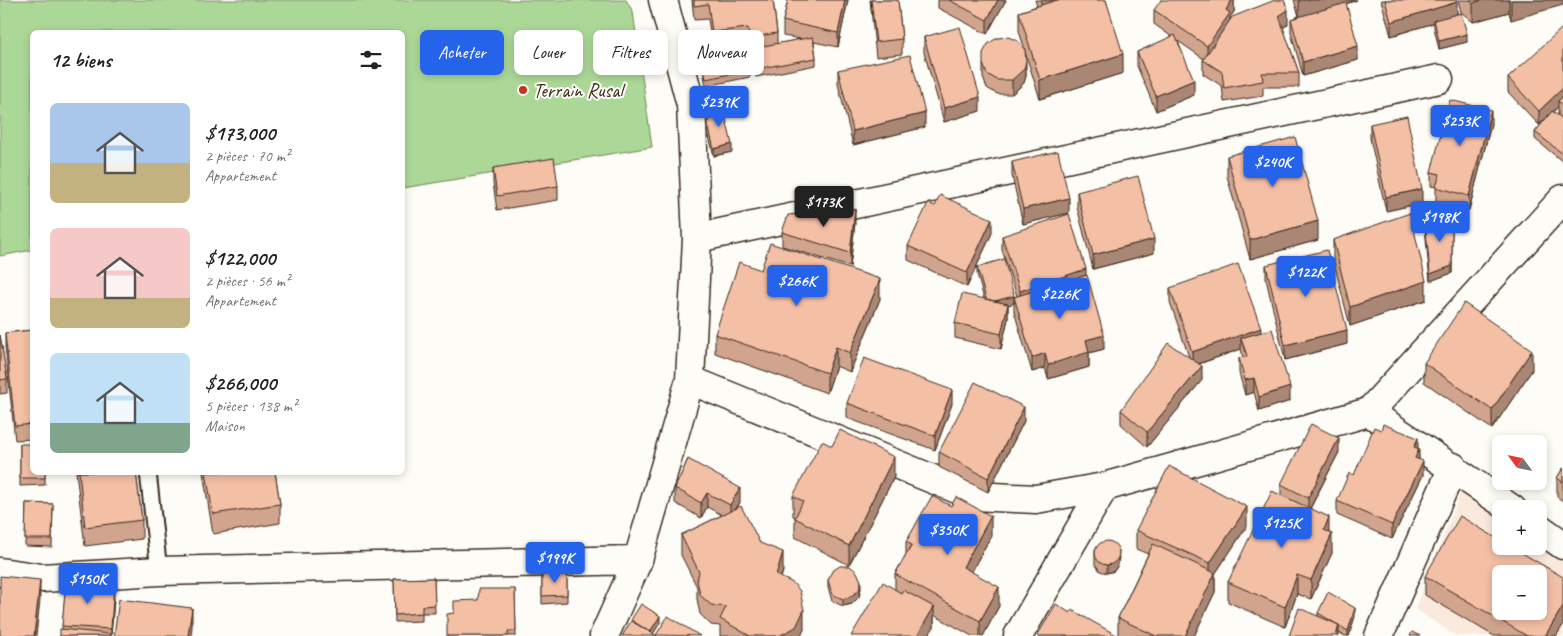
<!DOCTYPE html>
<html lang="fr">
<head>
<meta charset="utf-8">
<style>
  :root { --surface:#fff; --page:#f6f6f6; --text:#202124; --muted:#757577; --accent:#2563eb }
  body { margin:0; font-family:Caveat,sans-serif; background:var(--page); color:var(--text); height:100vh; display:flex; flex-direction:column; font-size:19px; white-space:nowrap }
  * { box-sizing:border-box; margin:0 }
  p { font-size:16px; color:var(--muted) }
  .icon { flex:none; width:28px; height:28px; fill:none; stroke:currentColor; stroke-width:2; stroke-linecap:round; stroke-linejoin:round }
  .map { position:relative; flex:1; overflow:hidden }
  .details { position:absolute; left:30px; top:30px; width:375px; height:445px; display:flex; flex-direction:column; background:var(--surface); border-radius:8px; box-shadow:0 2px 8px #0003 }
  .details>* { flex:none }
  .banner { position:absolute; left:420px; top:30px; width:475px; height:45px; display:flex; gap:10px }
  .needle { width:32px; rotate:303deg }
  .controls { position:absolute; left:1492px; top:435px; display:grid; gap:10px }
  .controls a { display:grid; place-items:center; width:55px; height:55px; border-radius:8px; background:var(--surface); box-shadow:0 2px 8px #0003; font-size:25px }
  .price { position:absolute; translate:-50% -42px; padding:0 11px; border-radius:5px; background:var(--accent); color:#fff; font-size:16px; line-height:32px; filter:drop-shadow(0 1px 2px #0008) }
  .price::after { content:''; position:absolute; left:50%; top:30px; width:15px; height:11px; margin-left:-8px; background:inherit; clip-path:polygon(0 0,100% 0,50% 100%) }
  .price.selected { background:#222; color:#fff }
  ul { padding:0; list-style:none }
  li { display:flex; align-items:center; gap:15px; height:125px; padding:0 20px }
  li span { display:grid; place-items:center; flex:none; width:140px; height:100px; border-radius:8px; color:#555 }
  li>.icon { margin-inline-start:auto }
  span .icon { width:60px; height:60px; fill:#fffc; stroke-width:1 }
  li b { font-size:21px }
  h2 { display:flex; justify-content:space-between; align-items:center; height:60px; padding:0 20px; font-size:21px }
  .chip { padding:0 18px; border-radius:8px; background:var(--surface); box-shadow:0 2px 8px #0003; font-size:18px; line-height:45px }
  .chip.selected { background:var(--accent); color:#fff }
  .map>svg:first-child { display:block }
  .built { fill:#faeade; fill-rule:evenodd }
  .pitch { fill:#abd897; stroke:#73815a }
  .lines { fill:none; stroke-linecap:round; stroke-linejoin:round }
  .service-casing { stroke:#3b2a1e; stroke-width:19 }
  .minor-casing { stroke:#3b2a1e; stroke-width:31 }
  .service { stroke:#fdfcf7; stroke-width:15 }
  .minor { stroke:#fdfcf7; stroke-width:28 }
  .wall { fill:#d1a48e; stroke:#3b2a1e; fill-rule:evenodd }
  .shaded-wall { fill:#aa8674; stroke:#3b2a1e }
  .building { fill:#f3bfa5; stroke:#3b2a1e; fill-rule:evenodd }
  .poi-dot { fill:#c8321e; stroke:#fdfcf7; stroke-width:2 }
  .labels { text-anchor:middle; stroke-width:4; stroke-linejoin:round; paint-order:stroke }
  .poi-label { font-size:20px; fill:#3b2a1e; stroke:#fdfcf7; text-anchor:start }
</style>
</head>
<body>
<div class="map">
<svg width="1563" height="636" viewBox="0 0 1563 636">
  <rect width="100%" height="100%" fill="#fdfcf7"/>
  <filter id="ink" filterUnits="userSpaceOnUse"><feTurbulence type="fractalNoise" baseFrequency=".02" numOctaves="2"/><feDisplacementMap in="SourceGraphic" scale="10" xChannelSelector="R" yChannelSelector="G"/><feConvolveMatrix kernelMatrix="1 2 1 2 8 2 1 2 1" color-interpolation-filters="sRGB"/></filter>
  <g filter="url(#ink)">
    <path class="built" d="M1462,489L1501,516V546H1539V542L1563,559V636H1456L1415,609ZM1501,574H1539V611H1501Z"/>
    <path class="pitch" d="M0,0H626L633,12L652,147L403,188L402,32H32V250L0,256Z"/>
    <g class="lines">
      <defs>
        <path id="service" d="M148,472L159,571"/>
        <path id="minor" d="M697,238L1439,79
          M690,380L974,496L1036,499L1104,487L1369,412L1563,199
          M1369,412L1512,509
          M1539,528L1563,545
          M0,572L42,578L159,571L638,560
          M604,636L638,560L690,380L697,238L691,105L663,0
          M1018,636L1104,487
          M1379,636L1453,467"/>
      </defs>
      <use href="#service" class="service-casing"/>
      <use href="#minor" class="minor-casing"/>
      <use href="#service" class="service"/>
      <use href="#minor" class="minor"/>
    </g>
    <path class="wall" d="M692,0H773L777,33V44L801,39L783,36V21L788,0H848L838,47L814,42L816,58V65L756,77L752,56V51L749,52L748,42H744L750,70V77L706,86L700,57V49L722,45L712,46L708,19L694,20Z
      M870,0H898L902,39V54L876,57Z
      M938,0H1006L987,34L938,8Z
      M1035,0H1106L1123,73L1040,99L1025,52L1026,75L1024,83L1012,94H997L987,88L983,78V64L1025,50L1019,31V12L1037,6Z
      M1234,0V12L1230,17V19L1288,24L1283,28L1299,73V87H1263V96L1224,102L1222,86L1203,74V60L1204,59L1178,41L1194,95L1156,111L1137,66V52L1172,37L1154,24V10Z
      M1294,0H1357L1346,4L1358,60L1303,76L1291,33V19L1299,16Z
      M1381,0H1456L1457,14L1467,42L1439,49L1434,28V23L1391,36Z
      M1458,0H1563L1511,20L1509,12L1473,22L1461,12Z
      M1563,29V162L1535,139V132L1546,118L1539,125L1508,92V78ZM1558,107V115L1553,111Z
      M924,37L980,111L944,122L924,52Z
      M838,70L925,127L853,145L838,84Z
      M709,110L732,152L714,156L708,133Z
      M1370,124L1422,203L1386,211L1370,138Z
      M1491,124L1469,210L1436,202V187L1431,186V172Z
      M1227,156L1318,240L1250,259L1227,176Z
      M1012,162L1069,213L1023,224L1012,176Z
      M493,168L558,186V200L497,210L493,183Z
      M1077,192L1154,253L1093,269L1077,207Z
      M935,206L992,233L967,287L908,260V246Z
      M1452,216V273L1430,281L1425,228V220Z
      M855,223L850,267L782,246V232Z
      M1002,236L1086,275L1104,349L1089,353V367L1048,379L1045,368L1032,372L1014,311V297L1017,296L1002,250Z
      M1333,240L1426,300L1350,326L1333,259Z
      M1266,265L1347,344L1285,360L1266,279Z
      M977,267L1014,303L1008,305V319L1001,349L955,338V323L984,299L977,274Z
      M761,270L880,299L850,372L836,366L827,393L715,353V334Z
      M1170,288L1261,332L1290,401L1259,411L1254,392L1245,395L1239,373V358L1243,357L1241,349L1199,364L1202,380L1147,447L1121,424V410L1189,357L1170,302Z
      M32,330V439L15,440L5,347V333Z
      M0,335L7,379V393L0,394Z
      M1424,363L1532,370L1492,429L1424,382Z
      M847,403L952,404L935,450L847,418Z
      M1024,421L988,492L939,467V452Z
      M20,444L45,472V485L20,486Z
      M1418,448L1419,460L1423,475L1392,539L1337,515V501Z
      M1339,452L1310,509L1329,532L1332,553L1311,599L1297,594L1285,627L1228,602V582L1281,495V484Z
      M688,459L740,502L737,508L760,543L783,571L781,578L804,629L801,636H720V626L711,625L700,614L697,599V587L681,555V535L722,515L707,507L701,518L675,503V488Z
      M1563,468V501L1557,497V478Z
      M76,472H136L142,520V539L85,546Z
      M203,472H275L280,504V523L213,534Z
      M894,477L849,565L795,537V517L793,516V496Z
      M26,503L53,504L52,547L25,546Z
      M1247,526L1215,574V592L1194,636H1037L1070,613L1118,636V618L1148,554L1136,549V530Z
      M991,536L971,572L999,606L983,636H972L934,615V627L895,589V574L906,554V542Z
      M1095,549L1119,557L1118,565L1114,571L1107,573L1100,571L1095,564Z
      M567,571V602L542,604V572Z
      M1425,576L1563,625L1556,636H1494L1425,595Z
      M434,578L435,613H422V621L395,622L394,579Z
      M66,580L114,598L111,636H60L62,629Z
      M828,580L861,588L859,597L852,604L843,606L832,601L828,587Z
      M515,589L516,636H447L454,613L478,600Z
      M1318,613L1355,616L1349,636H1345L1339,633V636L1318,616Z"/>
    <path class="shaded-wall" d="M845,0H848L838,47V33Z
      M998,0H1006L987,34V20Z
      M1041,0H1101L1041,19Z
      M1232,0H1234V12L1230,17V27L1207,60V46L1226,10Z
      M1299,0H1357L1299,18Z
      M1482,0H1509V12L1473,22V3Z
      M1512,0H1563V5L1511,20V1Z
      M1457,2V17L1434,20V23L1391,36V22Z
      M1288,10V24L1279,31V16Z
      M1467,34V42L1439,49V41Z
      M1358,46V60L1303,76V62Z
      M1123,54V73L1040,99V80Z
      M1026,61V75L1024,83L1012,94V80Z
      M1194,80V95L1156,111V96Z
      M1563,88V102L1558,101V107L1539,125V111Z
      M980,97V111L944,122V108Z
      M1491,110V124L1469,210V196Z
      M925,113V127L853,145V131Z
      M732,144V152L714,156V149Z
      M1422,189V203L1386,211V197Z
      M1069,198V213L1023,224V209Z
      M855,209V223L850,267V253Z
      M992,219V233L967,287V273Z
      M1318,221V240L1250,259V240Z
      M1154,239V253L1093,269V255Z
      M1452,266V273L1430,281V274Z
      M1086,269V284L1020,305V291Z
      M880,279V299L850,372V353Z
      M1426,281V300L1350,326V307Z
      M1014,296V303L1008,305V319L1001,349V334L987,303Z
      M1261,328V342L1241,338V349L1192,366V352Z
      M1347,330V344L1285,360V345Z
      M1104,335V349L1089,353V367L1048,379V365L1086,340Z
      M836,347V366L827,393V373Z
      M1532,350V370L1492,429V410Z
      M1045,353V368L1032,372V358Z
      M1202,366V380L1147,447V432Z
      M1254,378V392L1245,395V380Z
      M1290,387V401L1259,411V397Z
      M952,390V404L935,450V436Z
      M1024,407V421L988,492V478Z
      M1339,438V452L1308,512V498Z
      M1418,438V452L1419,449V463L1415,472L1414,447Z
      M894,457V477L849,565V546Z
      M1423,461V475L1392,539V525Z
      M740,488V502L730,519V505Z
      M707,493V507L701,518V503Z
      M1247,507V526L1215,574V592L1194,636H1185L1210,582V563Z
      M991,516V536L963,587V567Z
      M1329,517V537L1324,530Z
      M1332,534V553L1311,599V580Z
      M1119,550L1118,565L1114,571L1107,573V565Z
      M783,552V571L776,595V575Z
      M1297,575V594L1285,627V607Z
      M40,580V600L36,636H34Z
      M861,581V588L859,597L852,604L843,606V599Z
      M114,584V598L111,636V629Z
      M999,587V606L983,636H980V621Z
      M1563,606V625L1556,636H1545Z
      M934,607V627L928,636H917Z
      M192,608V627L191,636H188Z
      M1355,608V616L1349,636H1348V631Z
      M804,610V629L801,636H779Z
      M660,616V623L652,636L650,632Z
      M1339,625V636H1336Z"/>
    <path class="building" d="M694,0H773L777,33L749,38L748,28L712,32L708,4L694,6Z
      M788,0H845L838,33L783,21Z
      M871,0H898L902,39L876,42Z
      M949,0H998L987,20Z
      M1057,0H1106L1123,54L1040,80L1019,12Z
      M1161,0H1232L1226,10L1230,13L1207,46L1154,10Z
      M1275,0H1284L1288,10L1279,16L1299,73H1262L1263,81L1224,88L1222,72L1203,60L1232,17Z
      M1385,0H1456L1457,2L1391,22Z
      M1470,0H1482L1473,3Z
      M1346,3L1358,46L1303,62L1291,19Z
      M1461,13L1467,34L1439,41L1434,20Z
      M960,27L980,97L944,108L924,37Z
      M1562,28L1563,29V88L1539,111L1508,78Z
      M1175,35L1194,80L1156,96L1137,52Z
      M813,37L816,58L756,69L752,48Z
      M1008,37L1018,41L1025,50L1026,61L1024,69L1012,80H997L987,74L983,64V53L988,44L997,38Z
      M744,41L750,70L706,79L700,49Z
      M910,55L925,113L853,131L838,70Z
      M1563,96V105L1558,101Z
      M1450,100L1491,110L1469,196L1436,187L1440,174L1431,172Z
      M723,107L732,144L714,149L708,125L709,110Z
      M1552,111L1563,119V154L1535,132Z
      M1407,116L1422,189L1386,197L1370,124Z
      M1295,137L1318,221L1250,240L1227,156Z
      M1058,151L1069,198L1023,209L1012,162Z
      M554,158L558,186L497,196L493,168Z
      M1138,176L1154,239L1093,255L1077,192Z
      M940,195L992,219L967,273L908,246L928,203L935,206Z
      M855,209L850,253L782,232L788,215Z
      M1410,213L1426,281L1350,307L1333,240Z
      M1069,214L1086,269L1020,291L1002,236Z
      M1452,216V266L1430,274L1425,220Z
      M770,243L880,279L850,353L836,347L827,373L715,334L739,262L761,270Z
      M1327,250L1347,330L1285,345L1266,265Z
      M1004,259L1014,296L995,301L986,299L977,267Z
      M1238,264L1261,328L1192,352L1170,288Z
      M1087,275L1104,335L1086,340L1089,352L1048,365L1045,353L1032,358L1014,297Z
      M962,294L1008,304L1001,334L955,323Z
      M1464,303L1532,350L1492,410L1424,363Z
      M1272,329L1290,387L1259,397L1254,378L1245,380L1239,358L1247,356L1241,338Z
      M32,330V424L15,426L5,333Z
      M0,335L7,379L0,380Z
      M1168,343L1202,366L1147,432L1121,410Z
      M864,358L952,390L935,436L847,403Z
      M975,382L1024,407L988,478L939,452Z
      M1311,424L1339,438L1308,498L1281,484Z
      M1383,424L1418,438L1414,447L1419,449L1415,458L1423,461L1392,525L1337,501L1349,473L1354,475L1374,427L1381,430Z
      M840,430L894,457L849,546L795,518L803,501L793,496L822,441L832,446Z
      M20,444H32V472H45V478H20Z
      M688,459L740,488L730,505L707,493L701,503L675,488Z
      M1169,466L1247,507L1210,563L1136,530Z
      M1563,468V482L1557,478Z
      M79,472H136L142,520L85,527Z
      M206,472H275L280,504L213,514Z
      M1272,491L1329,517L1324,530L1332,534L1311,580L1297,575L1285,607L1228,582Z
      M932,496L951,506L956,497L991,516L963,567L999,587L980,621L895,574L912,545L906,542Z
      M26,503L53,504L52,539H25Z
      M741,506L760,543L783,552L776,575L793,583L800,591L804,610L796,627L779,636H750L720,619L726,607L711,605L700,595L697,580L699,572L681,535Z
      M1460,516L1501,541V546H1510L1563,577V606L1545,636H1527L1425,576ZM1501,574H1539V611H1501Z
      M1095 553a12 12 0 1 1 24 0a12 12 0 1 1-24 0Z
      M1153,544L1215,573L1185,636H1156L1118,618Z
      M840,566H850L857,572L861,581L859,590L852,596L843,599L832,594L828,580L832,571Z
      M567,571V595L542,596V572Z
      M0,576L40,580L34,636H0Z
      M434,578L435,605L422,606V613L395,615L394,579Z
      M66,580L114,584L111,629L62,626Z
      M883,582L901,593L903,590L934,607L917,636H851Z
      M479,589H515L516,631H508V636H447V614L454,613V601L478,600Z
      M1328,592L1355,608L1348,631L1318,613Z
      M119,599L192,608L188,636H114Z
      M641,604L660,616L650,632L631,620Z
      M1056,604L1070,613L1072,610L1118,636H1037Z
      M1299,608L1339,625L1336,636H1289Z
      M668,616L700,636L656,635Z
      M631,621L657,636H622Z
      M60,629L110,634V636H60Z
      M1412,632L1420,636H1410Z"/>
  </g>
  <circle class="poi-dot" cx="523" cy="90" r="5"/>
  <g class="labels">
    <g class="poi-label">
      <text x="533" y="97">Terrain Rusal</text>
    </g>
  </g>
</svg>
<div class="controls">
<a><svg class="needle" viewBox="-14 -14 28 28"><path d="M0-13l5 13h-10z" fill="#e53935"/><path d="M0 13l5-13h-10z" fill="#757577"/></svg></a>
<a>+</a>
<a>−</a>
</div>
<b class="price" style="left:719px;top:128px">$239K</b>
<b class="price" style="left:1460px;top:147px">$253K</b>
<b class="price" style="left:1273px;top:188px">$240K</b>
<b class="price selected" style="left:824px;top:228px">$173K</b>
<b class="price" style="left:1440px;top:243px">$198K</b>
<b class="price" style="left:1306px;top:298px">$122K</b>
<b class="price" style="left:797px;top:307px">$266K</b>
<b class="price" style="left:1060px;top:320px">$226K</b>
<b class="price" style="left:1282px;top:549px">$125K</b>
<b class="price" style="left:948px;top:556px">$350K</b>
<b class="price" style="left:555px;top:584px">$199K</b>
<b class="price" style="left:88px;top:605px">$150K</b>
<div class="banner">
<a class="chip selected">Acheter</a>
<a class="chip">Louer</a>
<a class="chip">Filtres</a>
<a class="chip">Nouveau</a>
</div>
<section class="details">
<h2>12 biens<svg class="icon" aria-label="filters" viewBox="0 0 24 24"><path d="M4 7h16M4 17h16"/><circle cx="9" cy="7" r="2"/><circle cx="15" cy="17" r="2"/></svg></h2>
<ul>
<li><span style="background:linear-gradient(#a9c7e8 60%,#c2b280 0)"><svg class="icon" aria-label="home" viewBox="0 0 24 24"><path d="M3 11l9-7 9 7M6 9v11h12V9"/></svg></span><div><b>$173,000</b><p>2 pièces · 70 m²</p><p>Appartement</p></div></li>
<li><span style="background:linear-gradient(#f6c9c9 70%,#c2b280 0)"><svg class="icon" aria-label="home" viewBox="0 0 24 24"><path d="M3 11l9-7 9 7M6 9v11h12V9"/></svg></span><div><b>$122,000</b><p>2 pièces · 56 m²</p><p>Appartement</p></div></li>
<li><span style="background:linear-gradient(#bfe0f5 70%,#7fa58c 0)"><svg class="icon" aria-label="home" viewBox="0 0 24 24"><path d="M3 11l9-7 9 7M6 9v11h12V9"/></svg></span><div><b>$266,000</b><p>5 pièces · 138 m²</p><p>Maison</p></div></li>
</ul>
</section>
</div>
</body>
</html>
